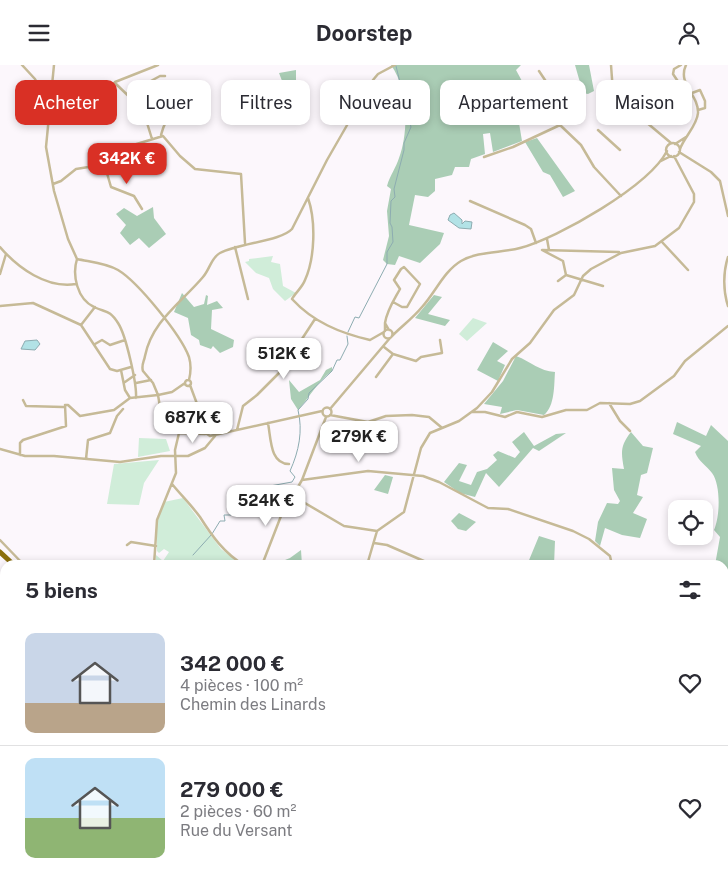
<!DOCTYPE html>
<html lang="fr">
<head>
<meta charset="utf-8">
<style>
  :root { --surface:#fff; --page:#f7f7f7; --text:#2b2b33; --muted:#7c7c81; --line:#e1e1e2; --accent:#d93025 }
  body { margin:0; font-family:"Public Sans",sans-serif; background:var(--page); color:var(--text); height:100vh; display:flex; flex-direction:column; font-size:19px; white-space:nowrap }
  * { box-sizing:border-box; margin:0 }
  p { font-size:16px; color:var(--muted) }
  .icon { flex:none; width:28px; height:28px; fill:none; stroke:currentColor; stroke-width:2; stroke-linecap:round; stroke-linejoin:round }
  .map { position:relative; flex:1; overflow:hidden }
  .panel { position:absolute; left:0px; top:495px; width:729px; height:321px; display:flex; flex-direction:column; background:var(--surface); border-radius:15px 15px 0 0; box-shadow:0 2px 8px #0003 }
  .panel>* { flex:none }
  .banner { position:absolute; left:15px; top:15px; width:699px; height:45px; display:flex; gap:10px }
  .controls { position:absolute; left:668px; top:435px; display:grid; gap:10px }
  .controls a { display:grid; place-items:center; width:45px; height:45px; border-radius:10px; background:var(--surface); box-shadow:0 2px 8px #0003; font-size:25px }
  .price { position:absolute; translate:-50% -42px; padding:0 11px; border-radius:10px; background:#fff; color:#222; font-size:16px; line-height:32px; filter:drop-shadow(0 1px 2px #0008) }
  .price::after { content:''; position:absolute; left:50%; top:30px; width:15px; height:11px; margin-left:-8px; background:inherit; clip-path:polygon(0 0,100% 0,50% 100%) }
  .price.selected { background:var(--accent); color:#fff }
  ul { padding:0; list-style:none }
  li { display:flex; align-items:center; gap:15px; height:125px; padding:0 25px }
  li+li { border-top:1px solid var(--line) }
  li span { display:grid; place-items:center; flex:none; width:140px; height:100px; border-radius:10px; color:#555 }
  li>.icon { margin-inline-start:auto }
  span .icon { width:60px; height:60px; fill:#fffc; stroke-width:1 }
  li b { font-size:21px }
  h2 { display:flex; justify-content:space-between; align-items:center; height:60px; padding:0 25px; font-size:21px }
  .tag { padding:0 18px; border-radius:10px; background:var(--surface); box-shadow:0 2px 8px #0003; font-size:18px; line-height:45px }
  .tag.selected { background:var(--accent); color:#fff }
  header { display:flex; justify-content:space-between; align-items:center; height:65px; padding:0 25px; background:var(--surface); font-size:22px; font-weight:700 }
  .map>svg:first-child { display:block }
  .green { fill:#d0edd9 }
  .forest { fill:#aacdb5 }
  .water { fill:#b2e2e6; stroke:#8dacb1 }
  .lines { fill:none; stroke-linecap:round; stroke-linejoin:round }
  .stream { stroke:#8dacb1; stroke-width:1 }
  .river { stroke:#b2e2e6; stroke-width:4 }
  .minor { stroke:#c6ba97; stroke-width:2.5 }
  .highway { stroke:#8c700e; stroke-width:5 }
  .rail-casing { stroke:#847d84; stroke-width:3 }
  .rail { stroke:#fff; stroke-width:1; stroke-dasharray:4; stroke-linecap:butt }
</style>
</head>
<body>
<header><svg class="icon" aria-label="menu" viewBox="0 0 24 24"><path d="M4 6h16M4 12h16M4 18h16"/></svg>Doorstep<svg class="icon" aria-label="person" viewBox="0 0 24 24"><circle cx="12" cy="8" r="4"/><path d="M4 21q1-7 8-7t8 7"/></svg></header>
<div class="map">
<svg width="728" height="816" viewBox="0 0 728 816">
  <rect width="100%" height="100%" fill="#fcf7fc"/>
  <path class="green" d="M273,191L271,197L280,199L283,221L296,228L285,236L273,224L269,213L256,208L245,197L249,196V194Z
    M473,253L487,258L467,276L459,269Z
    M139,373L166,374L170,386L138,392Z
    M159,395L144,418L139,440L107,439L114,399Z
    M183,433L221,484L242,500H156V490L163,496L169,487L164,484L159,488L157,486V458L164,437Z"/>
  <path class="forest" d="M391,0H521L516,5L536,42L518,52L522,76L493,87L490,68L483,69L485,89L471,94L469,102H455L452,110L435,114V126L428,132L415,130L409,160L444,168L440,179L420,198L399,191L395,200L387,199L383,195L389,171L387,146L391,124L387,121C390,110 396,103 399,93C409,66 408,24 391,0Z
    M575,0H589L594,26L588,29L583,28Z
    M296,5V20L293,29L284,21L279,8Z
    M537,73L575,126L563,132L550,110L543,107L525,77Z
    M153,142L154,153L166,169L149,183L139,173L130,180L120,168L126,160L116,149L124,143L137,151Z
    M182,228L194,242L204,239L206,230L208,231L207,240L217,236L223,243L212,245L211,264L234,275L233,282L220,288L213,281L211,284L200,280L199,275L191,270L188,253L174,247Z
    M434,230L442,232L428,249L450,255L445,261L415,253Z
    M493,277L508,286L497,296L505,300L498,316L477,305Z
    M516,291C532,297 539,306 555,307C554,320 555,341 544,350L517,345L500,349L502,342L484,339L503,316Z
    M332,302V306C317,317 310,332 298,345L291,334L289,315L299,327L320,315L326,305Z
    M677,357L706,371L711,360L728,376V505L724,522V500H715L720,472L714,465C720,452 721,420 712,408C706,400 699,397 695,387L701,381L673,369Z
    M524,367L534,381L556,369L566,368L539,386L533,383L499,422L486,408L475,432L460,428L444,417L459,398L467,400L459,416L471,420L477,407L487,404L497,395L493,390L498,386L515,393L520,387L512,377Z
    M631,367L643,381L653,383L647,408L641,410L637,430L643,432L633,448L647,454L640,473L622,470L605,463L600,481L595,476L598,457L607,438L618,439L620,436L614,425L612,403L624,404C621,387 620,381 631,367Z
    M385,410L393,412L388,429L374,425Z
    M459,448L476,457L466,466L458,464L451,456Z
    M539,471L555,476L554,500H527Z
    M301,485L302,500L275,499L290,493Z
    M724,560L728,561V588L724,587Z
    M0,613L5,616V645L0,640Z"/>
  <path class="water" d="M454,148L462,155V159L465,156L472,157L471,164L459,163L448,155L450,150Z
    M37,275L40,279L35,285L21,284L25,276Z"/>
  <g class="lines">
    <path class="stream" d="M348,267L355,252L359,253L387,199V187L393,177L392,162L390,158L391,136L395,132L394,124L404,85V78L411,62L396,1
      M193,490L212,469L220,456H225L224,450H231V444H237L252,437L254,432H260L270,421L292,417L295,412L290,406C299,386 303,366 298,345L308,334L309,328L332,306L337,295H340L348,279L347,271"/>
    <path class="river" d="M0,634L5,639
      M724,739L728,740
      M0,785L5,787"/>
    <path class="minor" d="M22,0L35,14L44,30L48,33L67,31L87,19L115,18L143,45L152,74
      M54,0L46,82L54,126L68,174L77,194
      M611,0L613,27L619,43L627,49L640,52L671,78
      M681,0L674,4L673,9L679,18L686,20
      M539,6L557,33L560,60
      M115,17L158,0
      M692,28L700,25L705,36V43L698,45
      M127,29L160,11H165
      M598,65L620,85
      M161,70C166,50 182,30 202,23
      M666 85a7 7 0 1 1 14 0a7 7 0 1 1-14 0Z
      M675,79L686,72
      M680,84C684,72 697,61 698,48C699,30 677,19 686,0
      M679,87L711,107L720,116L728,151
      M484,92L513,82L560,60L581,80L594,102L621,131
      M661,96L671,91
      M104,98L111,122L134,131L142,144
      M53,119L61,116L76,104L101,100L130,81L163,71L180,91L195,104L241,109L245,178
      M308,133C316,156 315,193 305,215C302,223 295,228 292,234C313,257 340,268 370,275L384,267
      M470,136L525,160L531,164L536,178
      M547,174L549,185
      M662,177L688,205
      M0,182C18,203 47,224 76,219
      M235,182L248,234
      M728,192C723,207 723,226 728,241
      M77,194C91,197 106,198 118,205C138,217 181,270 189,292C191,299 191,307 189,315
      M77,194C72,210 77,234 94,242C106,248 109,244 118,258C126,270 137,319 136,333
      M0,209L6,189
      M558,216L566,210
      M603,221L566,210L563,196L542,185L619,187
      M0,241L33,238L81,260L110,304L117,306L131,302
      M385,258C387,245 394,235 400,224L394,215L401,204L404,202L420,219L407,242H402L393,237
      M81,260L95,242
      M383.5 269a4.5 4.5 0 1 1 9 0a4.5 4.5 0 1 1-9 0Z
      M385,266V258L389,265
      M392,271C402,261 413,253 422,242C435,228 444,206 461,196C478,186 502,188 520,183C558,173 649,121 667,86
      M95,279L102,275L110,280L125,275
      M384,282L393,289L416,296L421,292L442,288L440,275
      M121,305L125,325L130,333
      M143,306C141,300 144,297 145,291C152,256 181,238 203,212C210,204 211,193 220,188C240,178 281,176 292,164L327,95L373,15L378,9L395,0
      M376,312L393,289
      M185 318a3 3 0 1 1 6 0a3 3 0 1 1-6 0Z
      M125,317L135,310
      M136,318L151,315
      M190,320L203,355L204,367L210,371L322,346
      M23,335L26,341L63,342
      M609,338L620,356L630,366
      M322.5 347a4.5 4.5 0 1 1 9 0a4.5 4.5 0 1 1-9 0Z
      M330,344L390,273
      M473,347H485L505,352L517,347L542,352L566,345H587L600,338L630,339L640,336L674,311L685,296L728,261
      M330,350L368,357L386,351L412,350L429,352L441,362
      M268,358C271,374 270,399 289,399
      M237,365L243,341L257,330L281,306L315,254
      M179,368L205,369
      M0,384L25,391H54L120,397L161,391H188L205,383L215,371
      M20,390V378L23,375L66,361L65,340H68L80,351L114,345L130,333L158,330L153,318L143,306
      M86,394L88,375L110,368L117,351L123,344
      M302,415L368,406L423,411L439,417L488,443L508,444L573,466L589,474L610,491L612,500
      M172,419C181,430 192,441 200,452C212,471 224,488 244,500
      M293,431L344,461L377,466
      M0,475L24,500
      M374,478L387,480L433,500
      M127,480L131,477L156,481
      M154,500L157,455L176,408L175,385L179,368L161,348L158,330L172,327L185,318
      M262,500L281,451L302,415L326,352
      M367,500L377,466L404,447L421,383L430,368L459,356L477,343L492,327L512,294L530,278L554,245L574,230L583,211L591,204L621,188L655,181L679,163L694,137V129L674,91
      M724,610L728,612
      M724,721L728,722
      M724,787L728,784
      M179,811L180,816
      M710,811V816
      M313,816L314,811
      M574,816L580,811"/>
    <path class="highway" d="M0,487L14,500
      M724,732L728,733
      M269,816L273,811
      M276,816L279,811"/>
    <defs>
      <path id="rail" d="M724,643L728,644
        M0,675L5,673"/>
    </defs>
    <use href="#rail" class="rail-casing"/>
    <use href="#rail" class="rail"/>
  </g>
</svg>
<div class="controls">
<a><svg class="icon" aria-label="locate" viewBox="0 0 24 24"><circle cx="12" cy="12" r="6"/><path d="M12 2v4M12 18v4M2 12h4M18 12h4"/></svg></a>
</div>
<b class="price selected" style="left:127px;top:120px">342K €</b>
<b class="price" style="left:284px;top:315px">512K €</b>
<b class="price" style="left:193px;top:379px">687K €</b>
<b class="price" style="left:359px;top:398px">279K €</b>
<b class="price" style="left:266px;top:462px">524K €</b>
<div class="banner">
<a class="tag selected">Acheter</a>
<a class="tag">Louer</a>
<a class="tag">Filtres</a>
<a class="tag">Nouveau</a>
<a class="tag">Appartement</a>
<a class="tag">Maison</a>
</div>
<section class="panel">
<h2>5 biens<svg class="icon" aria-label="filters" viewBox="0 0 24 24"><path d="M4 7h16M4 17h16"/><circle cx="9" cy="7" r="2"/><circle cx="15" cy="17" r="2"/></svg></h2>
<ul>
<li><span style="background:linear-gradient(#c9d6e8 70%,#b9a48a 0)"><svg class="icon" aria-label="home" viewBox="0 0 24 24"><path d="M3 11l9-7 9 7M6 9v11h12V9"/></svg></span><div><b>342 000 €</b><p>4 pièces · 100 m²</p><p>Chemin des Linards</p></div><svg class="icon" aria-label="heart" viewBox="0 0 24 24"><path d="M12 20l-8-8c-3-5 5-10 8-4 3-6 11-1 8 4z"/></svg></li>
<li><span style="background:linear-gradient(#bfe0f5 60%,#8fb573 0)"><svg class="icon" aria-label="home" viewBox="0 0 24 24"><path d="M3 11l9-7 9 7M6 9v11h12V9"/></svg></span><div><b>279 000 €</b><p>2 pièces · 60 m²</p><p>Rue du Versant</p></div><svg class="icon" aria-label="heart" viewBox="0 0 24 24"><path d="M12 20l-8-8c-3-5 5-10 8-4 3-6 11-1 8 4z"/></svg></li>
</ul>
</section>
</div>
</body>
</html>
